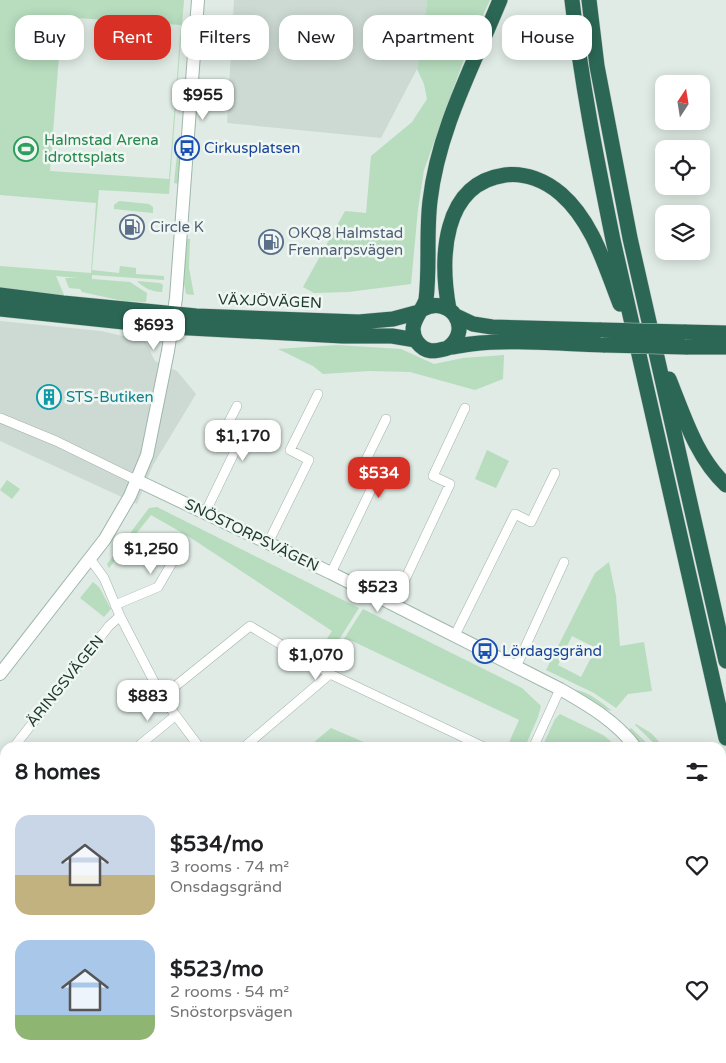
<!DOCTYPE html>
<html lang="en">
<head>
<meta charset="utf-8">
<style>
  :root { --surface:#fff; --page:#f2f2f2; --text:#202124; --muted:#757577; --accent:#d93025 }
  body { margin:0; font-family:"Varela Round",sans-serif; background:var(--page); color:var(--text); height:100vh; display:flex; flex-direction:column; font-size:19px; white-space:nowrap }
  * { box-sizing:border-box; margin:0 }
  p { font-size:16px; color:var(--muted) }
  .icon { flex:none; width:28px; height:28px; fill:none; stroke:currentColor; stroke-width:2; stroke-linecap:round; stroke-linejoin:round }
  .map { position:relative; flex:1; overflow:hidden }
  .side { position:absolute; left:0px; top:742px; width:726px; height:321px; display:flex; flex-direction:column; background:var(--surface); border-radius:15px 15px 0 0; box-shadow:0 2px 12px #0003 }
  .side>* { flex:none }
  .banner { position:absolute; left:15px; top:15px; width:696px; height:45px; display:flex; gap:10px }
  .needle { width:32px; rotate:12deg }
  .buttons { position:absolute; left:655px; top:75px; display:grid; gap:10px }
  .buttons a { display:grid; place-items:center; width:55px; height:55px; border-radius:10px; background:var(--surface); box-shadow:0 2px 12px #0003; font-size:25px }
  .price { position:absolute; translate:-50% -42px; padding:0 11px; border-radius:10px; background:#fff; color:#222; font-size:16px; line-height:32px; filter:drop-shadow(0 1px 2px #0008) }
  .price::after { content:''; position:absolute; left:50%; top:30px; width:15px; height:11px; margin-left:-8px; background:inherit; clip-path:polygon(0 0,100% 0,50% 100%) }
  .price.selected { background:var(--accent); color:#fff }
  ul { padding:0; list-style:none }
  li { display:flex; align-items:center; gap:15px; height:125px; padding:0 15px }
  li span { display:grid; place-items:center; flex:none; width:140px; height:100px; border-radius:15px; color:#555 }
  li>.icon { margin-inline-start:auto }
  span .icon { width:60px; height:60px; fill:#fffc; stroke-width:1 }
  li b { font-size:21px }
  h2 { display:flex; justify-content:space-between; align-items:center; height:60px; padding:0 15px; font-size:21px }
  .pill { padding:0 18px; border-radius:15px; background:var(--surface); box-shadow:0 2px 12px #0003; font-size:18px; line-height:45px }
  .pill.selected { background:var(--accent); color:#fff }
  .map>svg:first-child { display:block }
  .built { fill:#cddad3 }
  .green { fill:#b7dcbe; fill-rule:evenodd }
  .lines { fill:none; stroke-linecap:round; stroke-linejoin:round }
  .street-casing { stroke:#a2b3ab; stroke-width:10 }
  .secondary-casing { stroke:#9eb6ab; stroke-width:14 }
  .highway-casing { stroke:#c1c8c5; stroke-width:16 }
  .street { stroke:#fff; stroke-width:9 }
  .secondary { stroke:#fff; stroke-width:12 }
  .highway { stroke:#2c6755; stroke-width:15 }
  .highway-bridge-casing { stroke:#c1c8c5; stroke-width:16; stroke-linecap:butt }
  .highway-bridge { stroke:#2c6755; stroke-width:15 }
  .labels { text-anchor:middle; stroke-width:5; stroke-linejoin:round; paint-order:stroke }
  .leisure-label { font-size:15px; fill:#27864d; stroke:#f0f7f3; text-anchor:start }
  .transit-label { font-size:15px; fill:#164399; stroke:#f0f7f3; text-anchor:start }
  .service-label { font-size:15px; fill:#4e5e75; stroke:#f0f7f3; text-anchor:start }
  .street-label { font-size:15px; fill:#203b31; stroke:#f0f7f3 }
  .culture-label { font-size:15px; fill:#0d838f; stroke:#f0f7f3; text-anchor:start }
</style>
</head>
<body>
<div class="map">
<svg width="726" height="1063" viewBox="0 0 726 1063">
  <rect width="100%" height="100%" fill="#dfebe4"/>
  <path class="built" d="M234,0H427L422,43L417,69L381,138L227,123Z
    M0,321L101,331L145,341L155,361L177,371L196,394L153,465L137,504L0,441Z"/>
  <path class="green" d="M0,0H184L169,194L99,190L92,270L119,273L120,266L136,268V274L164,276V280L92,275V279L130,282L147,293L146,302L123,301L82,292L80,289L69,288L65,278H78L56,276L64,295L42,296L0,290V266L91,273L96,203L0,195ZM62,17L181,25L169,179L50,171Z
    M427,0H490L468,48L424,170L418,209L411,284L348,292L314,293L303,287L345,211L366,213L371,156L412,122L427,99L424,84L417,69L422,43Z
    M179,135L182,141L179,184L174,183Z
    M119,201L149,204L153,207V213L114,209V205Z
    M187,239H190L189,268L194,295L186,294L183,278L185,248L186,247Z
    M137,281L160,283L163,285L162,292C152,292 144,288 137,281Z
    M337,345L401,349L434,364L463,358L504,355L503,379L475,390L410,372L369,371L323,374L313,366L278,349Z
    M487,450L509,461L496,488L475,479Z
    M7,480L20,489L12,499L0,490Z
    M157,507L359,608L323,665L313,660L332,631L191,538L151,515L109,568L107,564L149,508Z
    M609,562L616,596L620,646L644,642L652,691L628,694L616,708L594,693L546,670L595,573ZM572,636L596,648L581,677L558,665Z
    M93,582L99,587L111,609L104,617L80,598Z
    M363,609L522,688L541,706L538,717L525,747H507L519,720L350,640L335,672L326,667Z
    M573,690C587,690 601,702 612,711L601,708Z
    M560,714L603,735L618,747H542L555,719Z
    M636,724L651,733L664,747H658L635,725Z
    M331,728L375,747H308Z
    M631,728L651,747H643L632,736L628,730Z
    M721,809H726V1063H596L600,1059H721Z
    M532,1059H574L571,1063H523Z"/>
  <g class="lines">
    <defs>
      <path id="street" d="M0,418L56,441L138,481
        M205,513L236,449L219,441L237,406
        M268,543L309,460L290,450L318,394
        M89,559L93,563L104,578L120,616L162,697L200,748
        M331,573L379,473L363,466L386,419
        M115,605L158,587L184,542
        M393,605L450,484L433,476L465,408
        M455,635L515,514L531,522L555,473
        M516,667L564,562
        M162,697L250,626L330,674L486,748
        M13,748L109,626L120,616
        M136,748L175,716
        M243,748L330,674
        M533,748L560,689
        M0,764L5,757
        M0,885L5,876
        M0,935L5,937
        M23,1059L25,1063
        M179,1059L199,1063
        M683,1059L686,1063
        M226,1063L251,1059"/>
      <path id="secondary" d="M138,481L331,573L560,689C588,705 616,721 636,748
        M0,674L105,539L130,496L147,455L168,351L176,298L198,0
        M586,1063L589,1059"/>
      <path id="highway" d="M500,0C473,66 438,130 430,201C426,234 430,267 426,300C421,314 406,325 417,342C428,356 438,350 452,347C458,346 464,345 471,344C515,339 561,344 605,345
        M572,0C581,81 597,161 613,240L726,738
        M589,0L597,66L630,238L726,661
        M0,295L63,303L196,316L359,322L393,319L419,312
        M0,309L171,327L343,336H392L416,340
        M423,309C450,295 473,328 449,347
        M449,309C440,260 441,184 505,175C525,172 546,181 561,194C593,222 605,266 620,304
        M456,316L473,324L492,327L601,330
        M684,332L726,333
        M686,347H726
        M669,379C684,416 696,457 726,485"/>
    </defs>
    <use href="#street" class="street-casing"/>
    <use href="#secondary" class="secondary-casing"/>
    <use href="#highway" class="highway-casing"/>
    <use href="#street" class="street"/>
    <use href="#secondary" class="secondary"/>
    <use href="#highway" class="highway"/>
    <defs>
      <path id="highway-bridge" d="M601,330L684,332
        M605,345L686,347"/>
    </defs>
    <use href="#highway-bridge" class="highway-bridge-casing"/>
    <use href="#highway-bridge" class="highway-bridge"/>
  </g>
  <defs>
    <symbol id="bus-ring" viewBox="-11 -11 22 22"><circle r="9.5" fill="#f0f7f3" stroke="#1a4fb4" stroke-width="1.5"/><path d="M-5-6H5V4H4V6H2V4H-2V6H-4V4H-5ZM-3.5-4V0h7V-4ZM-3.5 1.2v1.5H-2V1.2ZM2 1.2v1.5H3.5V1.2Z" fill="#1a4fb4"/></symbol>
    <symbol id="stadium-ring" viewBox="-11 -11 22 22"><circle r="9.5" fill="#f0f7f3" stroke="#2e9e5b" stroke-width="1.5"/><path d="M0-5a6.5 5 0 1 0 0 10a6.5 5 0 1 0 0-10ZM-3.5-1.8h7v3.6h-7Z" fill="#2e9e5b"/></symbol>
    <symbol id="fuel-ring" viewBox="-11 -11 22 22"><circle r="9.5" fill="#f0f7f3" stroke="#5c6f8a" stroke-width="1.5"/><path d="M-5.5-6h7V0h2V4h1.3V-2.5L3-4.5l.8-.8L6-3V5H2.5V1h-1V6h-7ZM-4.2-4.7v3.2H.2V-4.7Z" fill="#5c6f8a"/></symbol>
    <symbol id="building-ring" viewBox="-11 -11 22 22"><circle r="9.5" fill="#f0f7f3" stroke="#0f9aa8" stroke-width="1.5"/><path d="M-4-6H4V6H1V3H-1V6H-4ZM-2.5-4.3h1.7v1.8h-1.7ZM.8-4.3h1.7v1.8H.8ZM-2.5-1h1.7V.8h-1.7ZM.8-1h1.7V.8H.8Z" fill="#0f9aa8"/></symbol>
  </defs>
  <g fill-rule="evenodd">
    <use href="#bus-ring" x="173" y="134" width="28" height="28"/>
    <use href="#stadium-ring" x="12" y="135" width="28" height="28"/>
    <use href="#fuel-ring" x="118" y="213" width="28" height="28"/>
    <use href="#fuel-ring" x="257" y="228" width="28" height="28"/>
    <use href="#building-ring" x="35" y="383" width="28" height="28"/>
    <use href="#bus-ring" x="471" y="637" width="28" height="28"/>
  </g>
  <g class="labels">
    <g class="leisure-label">
      <text x="44" y="145">Halmstad Arena<tspan x="44" dy="17">idrottsplats</tspan></text>
    </g>
    <g class="transit-label">
      <text x="204" y="153">Cirkusplatsen</text>
      <text x="502" y="656">Lördagsgränd</text>
    </g>
    <g class="service-label">
      <text x="150" y="232">Circle K</text>
      <text x="288" y="238">OKQ8 Halmstad<tspan x="288" dy="17">Frennarpsvägen</tspan></text>
    </g>
    <g class="street-label">
      <text transform="translate(270 301) rotate(2)" y="5">VÄXJÖVÄGEN</text>
      <text transform="translate(252 535) rotate(26)" y="5">SNÖSTORPSVÄGEN</text>
      <text transform="translate(65 681) rotate(-51)" y="5">ÄRINGSVÄGEN</text>
    </g>
    <g class="culture-label">
      <text x="66" y="402">STS-Butiken</text>
    </g>
  </g>
</svg>
<div class="buttons">
<a><svg class="needle" viewBox="-14 -14 28 28"><path d="M0-13l5 13h-10z" fill="#e53935"/><path d="M0 13l5-13h-10z" fill="#757577"/></svg></a>
<a><svg class="icon" aria-label="locate" viewBox="0 0 24 24"><circle cx="12" cy="12" r="6"/><path d="M12 2v4M12 18v4M2 12h4M18 12h4"/></svg></a>
<a><svg class="icon" aria-label="layers" viewBox="0 0 24 24"><path d="M12 4l9 5-9 5-9-5zM3 14l9 5 9-5"/></svg></a>
</div>
<b class="price" style="left:203px;top:121px">$955</b>
<b class="price" style="left:154px;top:351px">$693</b>
<b class="price" style="left:243px;top:462px">$1,170</b>
<b class="price selected" style="left:379px;top:499px">$534</b>
<b class="price" style="left:151px;top:575px">$1,250</b>
<b class="price" style="left:378px;top:613px">$523</b>
<b class="price" style="left:316px;top:681px">$1,070</b>
<b class="price" style="left:148px;top:722px">$883</b>
<div class="banner">
<a class="pill">Buy</a>
<a class="pill selected">Rent</a>
<a class="pill">Filters</a>
<a class="pill">New</a>
<a class="pill">Apartment</a>
<a class="pill">House</a>
</div>
<section class="side">
<h2>8 homes<svg class="icon" aria-label="filters" viewBox="0 0 24 24"><path d="M4 7h16M4 17h16"/><circle cx="9" cy="7" r="2"/><circle cx="15" cy="17" r="2"/></svg></h2>
<ul>
<li><span style="background:linear-gradient(#c9d6e8 60%,#c2b280 0)"><svg class="icon" aria-label="home" viewBox="0 0 24 24"><path d="M3 11l9-7 9 7M6 9v11h12V9"/></svg></span><div><b>$534/mo</b><p>3 rooms · 74 m²</p><p>Onsdagsgränd</p></div><svg class="icon" aria-label="heart" viewBox="0 0 24 24"><path d="M12 20l-8-8c-3-5 5-10 8-4 3-6 11-1 8 4z"/></svg></li>
<li><span style="background:linear-gradient(#a9c7e8 75%,#8fb573 0)"><svg class="icon" aria-label="home" viewBox="0 0 24 24"><path d="M3 11l9-7 9 7M6 9v11h12V9"/></svg></span><div><b>$523/mo</b><p>2 rooms · 54 m²</p><p>Snöstorpsvägen</p></div><svg class="icon" aria-label="heart" viewBox="0 0 24 24"><path d="M12 20l-8-8c-3-5 5-10 8-4 3-6 11-1 8 4z"/></svg></li>
</ul>
</section>
</div>
</body>
</html>
